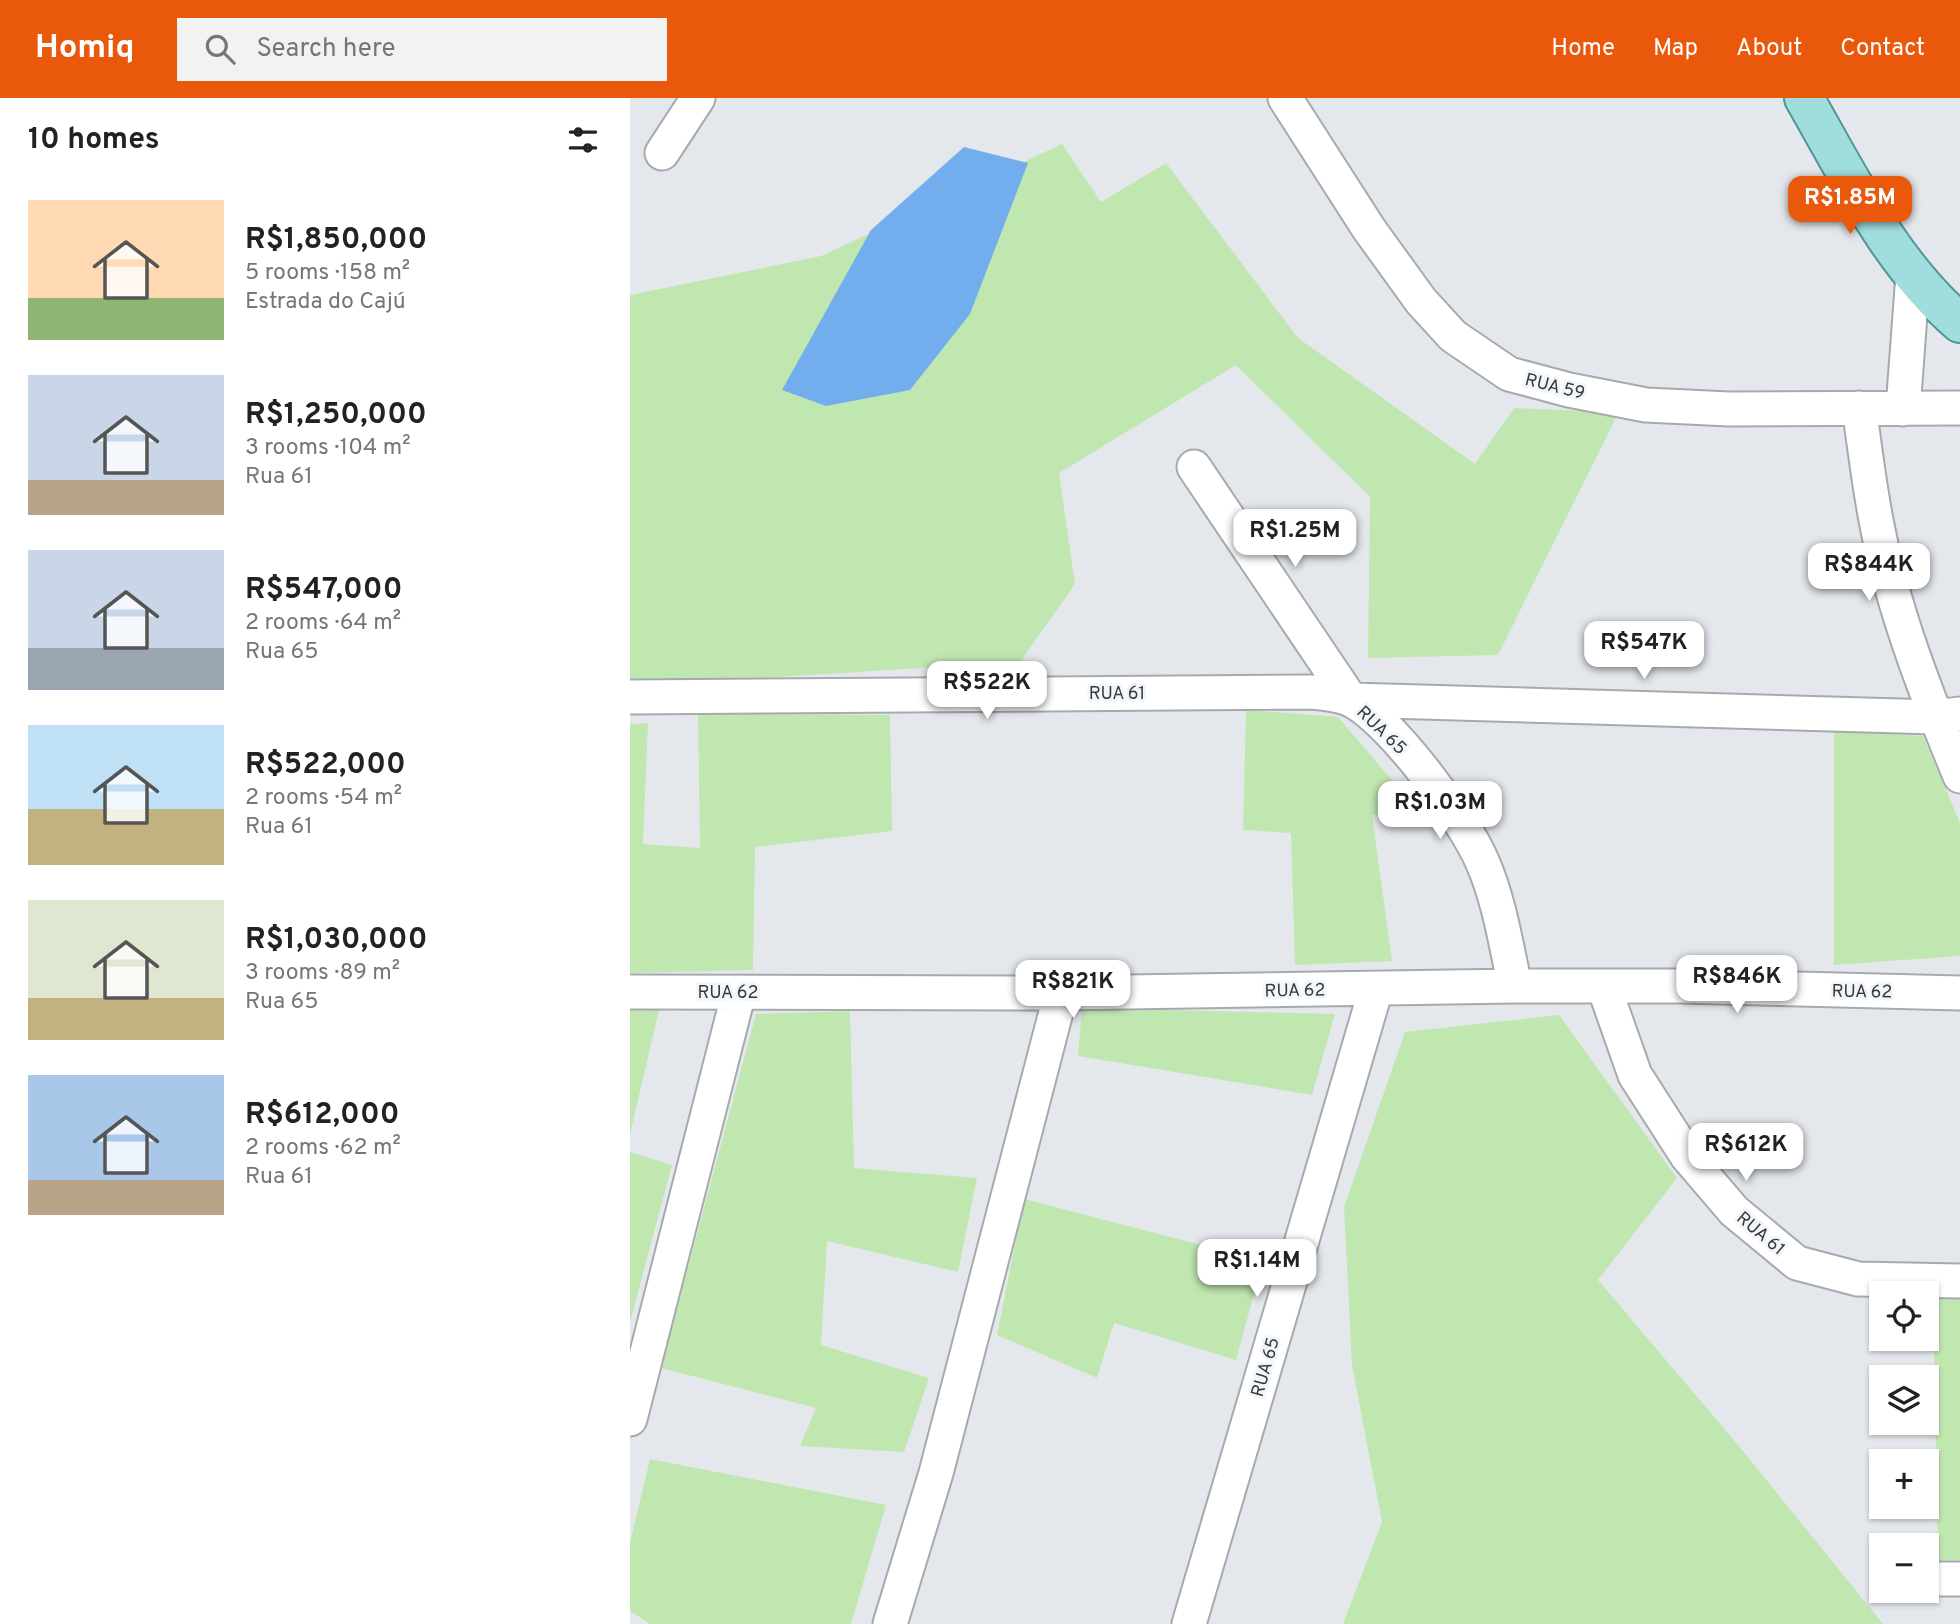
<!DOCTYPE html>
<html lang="en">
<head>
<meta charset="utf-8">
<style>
  :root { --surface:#fff; --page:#f2f2f2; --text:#222; --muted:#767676; --accent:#ea580c }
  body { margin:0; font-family:Overpass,sans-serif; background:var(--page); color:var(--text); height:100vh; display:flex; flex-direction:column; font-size:26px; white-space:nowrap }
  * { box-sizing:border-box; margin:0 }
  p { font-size:23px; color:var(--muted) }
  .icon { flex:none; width:38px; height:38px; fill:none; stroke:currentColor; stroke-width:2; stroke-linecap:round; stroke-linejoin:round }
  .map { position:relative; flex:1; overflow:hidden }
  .drawer { display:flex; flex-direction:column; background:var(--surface); width:630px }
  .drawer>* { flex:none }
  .fabs { position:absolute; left:1239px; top:1183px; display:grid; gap:14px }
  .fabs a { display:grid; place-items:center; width:70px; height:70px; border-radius:0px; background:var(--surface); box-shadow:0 2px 5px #0004; font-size:35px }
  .price { position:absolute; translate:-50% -60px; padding:0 16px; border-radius:14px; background:#fff; color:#222; font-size:23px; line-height:46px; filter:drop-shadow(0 2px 4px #0008) }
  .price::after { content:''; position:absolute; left:50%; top:42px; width:21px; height:16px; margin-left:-10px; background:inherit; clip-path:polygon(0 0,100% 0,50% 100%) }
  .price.active { background:var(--accent); color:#fff }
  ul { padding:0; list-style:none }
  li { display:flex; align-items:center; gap:21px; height:175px; padding:0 28px }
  li span { display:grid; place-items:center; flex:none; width:196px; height:140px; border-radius:0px; color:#555 }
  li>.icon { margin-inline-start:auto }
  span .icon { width:84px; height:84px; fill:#fffc; stroke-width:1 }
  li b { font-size:30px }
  h2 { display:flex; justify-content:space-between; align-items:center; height:84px; padding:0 28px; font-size:30px }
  header { display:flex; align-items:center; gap:42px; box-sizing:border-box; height:98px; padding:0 35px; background:var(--accent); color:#fff }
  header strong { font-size:33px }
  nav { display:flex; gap:38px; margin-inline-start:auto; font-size:24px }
  .search { width:490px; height:63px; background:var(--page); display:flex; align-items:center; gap:18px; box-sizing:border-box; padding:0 24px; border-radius:0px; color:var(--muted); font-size:26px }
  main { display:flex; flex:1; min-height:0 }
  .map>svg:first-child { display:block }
  .green { fill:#c1e7b1 }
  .water { fill:#72aeee }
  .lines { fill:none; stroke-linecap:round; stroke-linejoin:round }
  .minor-casing { stroke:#a6aaae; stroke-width:37 }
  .major-casing { stroke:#529596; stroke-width:42 }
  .minor { stroke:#fff; stroke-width:33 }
  .major { stroke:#a0dddd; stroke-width:38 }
  .labels { text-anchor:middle; stroke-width:6; stroke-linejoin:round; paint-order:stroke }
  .street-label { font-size:18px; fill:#38393b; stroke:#f1f6fa }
</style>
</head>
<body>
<header>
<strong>Homiq</strong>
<div class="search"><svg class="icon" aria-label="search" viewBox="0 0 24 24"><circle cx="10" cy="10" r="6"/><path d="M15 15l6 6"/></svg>Search here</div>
<nav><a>Home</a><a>Map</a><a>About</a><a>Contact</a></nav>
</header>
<main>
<section class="drawer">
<h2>10 homes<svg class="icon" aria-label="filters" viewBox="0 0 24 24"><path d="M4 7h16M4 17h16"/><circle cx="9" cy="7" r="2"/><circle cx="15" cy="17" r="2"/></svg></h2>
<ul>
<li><span style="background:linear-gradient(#ffd9b3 70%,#8fb573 0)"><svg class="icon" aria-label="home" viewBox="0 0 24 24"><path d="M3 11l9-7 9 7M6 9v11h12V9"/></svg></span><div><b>R$1,850,000</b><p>5 rooms · 158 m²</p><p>Estrada do Cajú</p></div></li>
<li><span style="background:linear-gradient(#c9d6e8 75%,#b9a48a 0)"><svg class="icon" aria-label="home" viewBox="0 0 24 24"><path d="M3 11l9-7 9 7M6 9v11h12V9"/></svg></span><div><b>R$1,250,000</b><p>3 rooms · 104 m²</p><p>Rua 61</p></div></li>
<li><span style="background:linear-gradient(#c9d6e8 70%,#9aa5b1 0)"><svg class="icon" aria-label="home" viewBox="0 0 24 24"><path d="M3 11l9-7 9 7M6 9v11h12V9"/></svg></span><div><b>R$547,000</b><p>2 rooms · 64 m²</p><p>Rua 65</p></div></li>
<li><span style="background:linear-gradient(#bfe0f5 60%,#c2b280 0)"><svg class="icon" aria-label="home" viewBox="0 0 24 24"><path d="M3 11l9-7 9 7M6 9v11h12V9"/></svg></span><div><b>R$522,000</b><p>2 rooms · 54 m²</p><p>Rua 61</p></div></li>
<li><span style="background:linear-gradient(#dfe7d0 70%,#c2b280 0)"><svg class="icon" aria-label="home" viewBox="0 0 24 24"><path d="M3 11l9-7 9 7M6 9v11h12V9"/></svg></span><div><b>R$1,030,000</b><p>3 rooms · 89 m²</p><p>Rua 65</p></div></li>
<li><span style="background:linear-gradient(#a9c7e8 75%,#b9a48a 0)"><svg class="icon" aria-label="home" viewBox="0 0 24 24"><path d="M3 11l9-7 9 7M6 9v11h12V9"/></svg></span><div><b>R$612,000</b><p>2 rooms · 62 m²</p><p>Rua 61</p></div></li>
</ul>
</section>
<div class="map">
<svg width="1330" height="1526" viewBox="0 0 1330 1526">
  <rect width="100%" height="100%" fill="#e4e8ed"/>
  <path class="green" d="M432,46L471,104L536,65L668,240L845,366L884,310L989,314L868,557L738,560L740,399L606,267L429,375L445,486L390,564L0,588V197L191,158Z
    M616,612L708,619L792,717H742L762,863L665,867L661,735L613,732Z
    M68,615L260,617L262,733L125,749L123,872L0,875V626L18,625L13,746L70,750Z
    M1204,631L1293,638L1330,725V858L1204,867Z
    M30,908L0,1036V912Z
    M452,910L705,916L682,997L448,958Z
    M220,913L224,1070L347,1080L328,1174L197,1143L191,1247L299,1280L274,1354L170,1348L186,1310L31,1270L126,916Z
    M929,917L1047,1080L968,1182L1108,1347L1253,1526H713L752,1424L722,1267L714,1109L775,934Z
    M0,1054L42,1067L0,1224Z
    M394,1101L633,1163L606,1262L484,1225L467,1280L367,1237Z
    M1303,1197H1330V1462H1308Z
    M20,1361L256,1407L221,1526H20L0,1513V1445Z"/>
  <path class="water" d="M334,49L398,65L340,216L280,292L196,308L152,292L241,132Z"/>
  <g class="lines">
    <defs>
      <path id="minor" d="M655,0L739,131L791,203L823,238L879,276L939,292L1016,307L1099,311L1330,310
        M32,55L68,0
        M1229,310C1235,349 1239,388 1247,427C1263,512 1297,598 1330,678
        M1273,311L1283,176
        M564,369L721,602
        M0,599L679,594C693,595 708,596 721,602C761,622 834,721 852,763C869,801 876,847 885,888
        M721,602L1305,619L1330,616
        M974,889L1005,977L1057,1058L1104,1113L1167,1165L1228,1181L1330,1183
        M0,894L431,895L885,888H1050L1330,895
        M0,1321L109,894
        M1297,1481H1330
        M260,1526L306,1375L431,895
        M559,1526L746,891"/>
      <path id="major" d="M1174,0C1219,78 1260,165 1330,225"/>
    </defs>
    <use href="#minor" class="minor-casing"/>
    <use href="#major" class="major-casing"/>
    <use href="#minor" class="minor"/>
    <use href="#major" class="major"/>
  </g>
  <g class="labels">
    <g class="street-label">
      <text transform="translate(925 288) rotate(14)" y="6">RUA 59</text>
      <text x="487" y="601">RUA 61</text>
      <text transform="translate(752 632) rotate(44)" y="6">RUA 65</text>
      <text transform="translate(665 892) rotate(-1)" y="6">RUA 62</text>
      <text transform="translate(1232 893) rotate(1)" y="6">RUA 62</text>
      <text x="98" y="900">RUA 62</text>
      <text transform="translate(1131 1135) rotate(40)" y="6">RUA 61</text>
      <text transform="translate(635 1269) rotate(-74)" y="6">RUA 65</text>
    </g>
  </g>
</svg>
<div class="fabs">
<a><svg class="icon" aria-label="locate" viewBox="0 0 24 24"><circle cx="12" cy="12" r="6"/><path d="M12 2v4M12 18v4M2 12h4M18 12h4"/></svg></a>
<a><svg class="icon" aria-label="layers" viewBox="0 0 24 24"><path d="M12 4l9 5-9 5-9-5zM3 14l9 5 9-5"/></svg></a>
<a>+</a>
<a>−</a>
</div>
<b class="price active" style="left:1220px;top:138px">R$1.85M</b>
<b class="price" style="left:665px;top:471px">R$1.25M</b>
<b class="price" style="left:1239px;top:505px">R$844K</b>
<b class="price" style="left:1014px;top:583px">R$547K</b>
<b class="price" style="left:357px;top:623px">R$522K</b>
<b class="price" style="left:810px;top:743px">R$1.03M</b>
<b class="price" style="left:1107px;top:917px">R$846K</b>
<b class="price" style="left:443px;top:922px">R$821K</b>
<b class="price" style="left:1116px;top:1085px">R$612K</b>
<b class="price" style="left:627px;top:1201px">R$1.14M</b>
</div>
</main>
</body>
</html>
